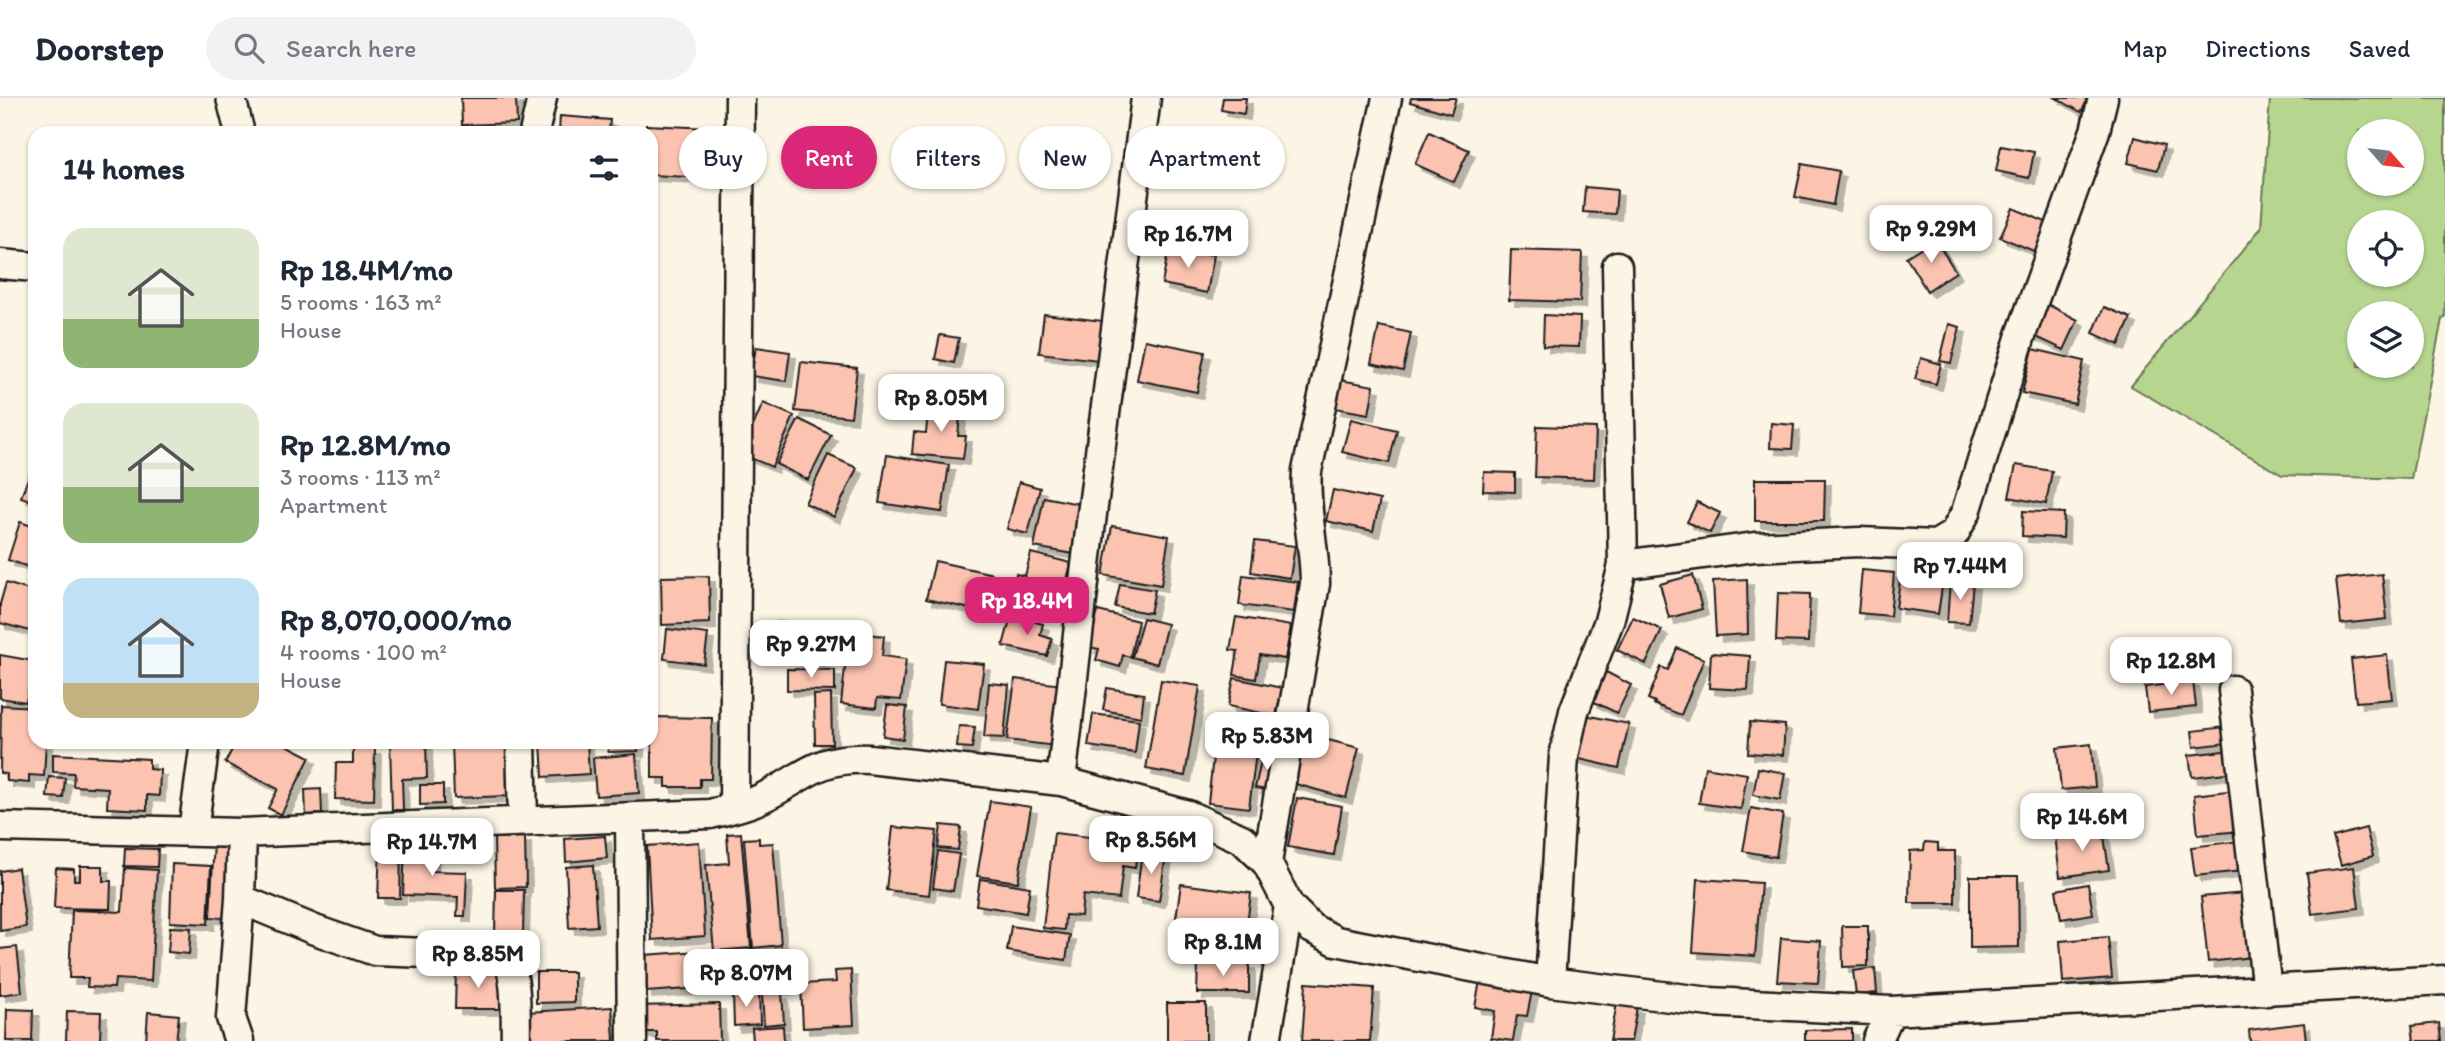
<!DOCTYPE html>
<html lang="en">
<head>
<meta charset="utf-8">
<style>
  :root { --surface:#fff; --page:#f2f2f3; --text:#1f2937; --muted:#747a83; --line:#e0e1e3; --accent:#db2777 }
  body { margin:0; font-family:Itim,sans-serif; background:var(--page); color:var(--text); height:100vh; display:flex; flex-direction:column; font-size:26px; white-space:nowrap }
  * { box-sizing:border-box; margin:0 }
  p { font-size:23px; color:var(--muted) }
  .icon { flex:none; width:38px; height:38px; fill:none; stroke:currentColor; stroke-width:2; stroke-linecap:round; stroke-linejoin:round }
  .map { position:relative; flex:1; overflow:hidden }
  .side { position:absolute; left:28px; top:28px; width:630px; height:623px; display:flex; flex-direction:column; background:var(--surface); border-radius:21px; box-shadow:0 2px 5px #0004 }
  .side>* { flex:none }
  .top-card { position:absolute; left:679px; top:28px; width:665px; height:63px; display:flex; gap:14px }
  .needle { width:46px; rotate:118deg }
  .buttons { position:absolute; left:2347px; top:21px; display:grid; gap:14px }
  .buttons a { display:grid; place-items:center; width:77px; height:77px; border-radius:50%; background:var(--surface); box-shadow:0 2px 5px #0004; font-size:35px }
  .price { position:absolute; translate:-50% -60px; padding:0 16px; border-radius:14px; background:#fff; color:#222; font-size:23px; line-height:46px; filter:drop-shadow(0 2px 4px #0008) }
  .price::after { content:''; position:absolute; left:50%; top:42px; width:21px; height:16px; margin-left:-10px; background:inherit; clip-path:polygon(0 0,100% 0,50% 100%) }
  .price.on { background:var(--accent); color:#fff }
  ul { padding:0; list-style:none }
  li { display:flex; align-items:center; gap:21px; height:175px; padding:0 35px }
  li span { display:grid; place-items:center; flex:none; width:196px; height:140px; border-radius:21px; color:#555 }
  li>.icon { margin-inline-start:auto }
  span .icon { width:84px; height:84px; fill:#fffc; stroke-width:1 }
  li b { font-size:30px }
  h2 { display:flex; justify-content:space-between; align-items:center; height:84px; padding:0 35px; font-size:30px }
  .chip { padding:0 24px; border-radius:32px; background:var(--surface); box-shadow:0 2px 5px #0004; font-size:24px; line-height:63px }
  .chip.on { background:var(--accent); color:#fff }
  header { display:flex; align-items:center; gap:42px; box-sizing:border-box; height:98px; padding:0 35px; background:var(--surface); border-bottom:2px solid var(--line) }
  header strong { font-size:33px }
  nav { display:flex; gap:38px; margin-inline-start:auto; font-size:24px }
  .search { width:490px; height:63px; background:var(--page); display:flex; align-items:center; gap:18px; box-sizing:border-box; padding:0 24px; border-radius:38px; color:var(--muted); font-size:26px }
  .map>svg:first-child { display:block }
  .green { fill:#b6d68f; stroke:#697956; stroke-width:2; fill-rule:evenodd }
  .building { fill:#fcc3b1; stroke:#1c1c1c; stroke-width:2; filter:url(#shadow) }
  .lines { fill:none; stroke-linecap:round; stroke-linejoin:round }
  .street-casing { stroke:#1c1c1c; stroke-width:33 }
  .street { stroke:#fcf5e5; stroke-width:28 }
</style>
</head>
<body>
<header>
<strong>Doorstep</strong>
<div class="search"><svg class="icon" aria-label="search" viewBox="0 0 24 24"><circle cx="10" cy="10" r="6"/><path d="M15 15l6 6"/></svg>Search here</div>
<nav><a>Map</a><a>Directions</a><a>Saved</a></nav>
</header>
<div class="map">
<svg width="2445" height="943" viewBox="0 0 2445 943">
  <defs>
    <filter id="shadow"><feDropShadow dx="6" dy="6" stdDeviation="0" flood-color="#0004"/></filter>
  </defs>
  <rect width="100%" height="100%" fill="#fcf5e5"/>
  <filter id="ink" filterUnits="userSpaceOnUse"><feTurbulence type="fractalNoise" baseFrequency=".0143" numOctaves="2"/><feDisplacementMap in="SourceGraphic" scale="14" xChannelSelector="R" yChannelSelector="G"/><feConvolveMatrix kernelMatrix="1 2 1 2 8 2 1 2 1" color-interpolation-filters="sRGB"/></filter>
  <g filter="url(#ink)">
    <path class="green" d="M2270,0H2445V220L2442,221L2411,381L2282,377L2131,288L2261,130ZM2359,33H2412V86H2359ZM2359,124H2412V177H2359ZM2359,215H2412V268H2359Z"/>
    <path class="building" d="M461,0H516L517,25L462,27Z
      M1223,0H1246L1244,16L1221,12Z
      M1411,0H1456L1451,16L1410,4Z
      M2056,0H2089L2081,14Z
      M560,18L610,22L609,35H559Z
      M646,27L710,30L707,80L651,77V35H646Z
      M1429,34L1469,52L1454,84L1415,66Z
      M2135,39L2164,47L2158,72L2128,65Z
      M2001,48L2034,54L2029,80L1996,73Z
      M1802,66L1839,73L1833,107L1795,99Z
      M1585,89L1617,92L1615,116L1583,114Z
      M2013,110L2048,125L2036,154L2000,139Z
      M1935,141L1956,174L1927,193L1906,159Z
      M1169,149L1214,157L1207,195L1162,186Z
      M1511,152L1582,154L1580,204L1509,202Z
      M2045,205L2078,222L2064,252L2030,236Z
      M2104,209L2131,220L2119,247L2093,235Z
      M1044,216L1103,223L1098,262L1039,255Z
      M1544,217L1580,219L1579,249L1543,248Z
      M1949,226L1960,229L1951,265L1940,263Z
      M1379,228L1411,235L1403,273L1371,266Z
      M940,237L959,240L954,265L935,261Z
      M1145,242L1205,254L1197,294L1137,282Z
      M756,249L790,254L786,283L751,278Z
      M2033,251L2084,263L2075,306L2022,295Z
      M1921,260L1941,266L1936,286L1915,281Z
      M801,264L857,270L851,319L795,313Z
      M1340,282L1374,288L1369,316L1335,310Z
      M763,305L794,318L772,369L741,356Z
      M929,305L961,308L958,338H966L963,361L912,356L914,334L926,335Z
      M799,321L831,337L808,382L776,366Z
      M1351,321L1397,332L1389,365L1342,354Z
      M1771,325L1794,327L1792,351L1770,350Z
      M1537,328L1596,330L1594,381L1535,379Z
      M828,357L857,370L834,419L805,405Z
      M887,357L949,367L942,414L879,405Z
      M2016,367L2052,373L2046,406L2009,399Z
      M32,370L35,372V404L21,399Z
      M1484,374L1515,375V394L1483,393Z
      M1755,381H1825L1824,423H1755Z
      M1019,384L1040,390L1028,436L1007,431Z
      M1333,392L1380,402L1373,433L1326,423Z
      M1044,399L1084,407L1074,456L1034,449Z
      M1697,404L1720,415L1710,435L1687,424Z
      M2023,413L2064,415L2063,440L2022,438Z
      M20,424L35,429V471L8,462Z
      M1112,428L1169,438L1161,487L1103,477Z
      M1255,443L1295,448L1290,480L1251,474Z
      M1031,455L1071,465L1062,503L1043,498L1041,504L1011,497L1016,476L1025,478Z
      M935,463L993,476L984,514L926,501Z
      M1902,470L1944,476L1938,516L1896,510Z
      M1862,472L1894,475L1890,518L1858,515Z
      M2382,476L2387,521L2341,526L2336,481Z
      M1243,477L1298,484L1294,514L1239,507Z
      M1693,477L1702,511L1669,520L1660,486Z
      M709,478L710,525L662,527L661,479Z
      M1747,481L1748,536L1716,538L1713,483Z
      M1950,483L1973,485L1969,525L1947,524Z
      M6,485L35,494L34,534L0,525V506Z
      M1120,486L1155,492L1150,515L1115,509Z
      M1778,495L1810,496L1808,544L1776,543Z
      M1098,513L1138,523L1130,559L1123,557L1120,569L1096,562L1099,551L1089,549Z
      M1011,518L1043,526L1040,537L1052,541L1047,558L1003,548Z
      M1236,519L1291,528L1285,561L1260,557L1256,581L1234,577L1238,553L1230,552Z
      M1633,519L1662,532L1646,566L1617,552Z
      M1143,520L1167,526L1157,566L1132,559Z
      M778,524L825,527L822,562L776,559Z
      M667,531L708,536L704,566L664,561Z
      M849,534L884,538L882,558L906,561L901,602L877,600L876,610L841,606Z
      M1677,550L1704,561L1681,617L1654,606L1655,604L1648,601L1661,569L1668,572Z
      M1711,555L1750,558L1748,592L1709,590Z
      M0,557L34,563L26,604L0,600Z
      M2387,557L2392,601L2356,604L2351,561Z
      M944,562L984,566L978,611L939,606Z
      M787,571L835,572V593L787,592Z
      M1606,574L1631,587L1617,615L1592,603Z
      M1234,580L1282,590L1276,618L1228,608Z
      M1015,581L1063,587L1055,648L1007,642Z
      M1161,582L1200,588L1185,678L1146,671Z
      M2193,583L2196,609L2148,614L2145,589Z
      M989,585L1009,587L1004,640L984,639Z
      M1107,590L1144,596L1141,619L1103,612Z
      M831,596L832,646H815L814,597Z
      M1,607L35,609V644H46L44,678L29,677V685L7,683V676L0,675Z
      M887,607L907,609L903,641L883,638Z
      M1093,616L1139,622L1135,655L1088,648Z
      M1585,617L1629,626L1619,670L1575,660Z
      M652,619L712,620L711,681H700V689H666V680H652Z
      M1750,624L1785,627L1783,657L1748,655Z
      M959,628L975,629L972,650L957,649Z
      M2225,629L2227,645L2194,649L2192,633Z
      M1305,636L1359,650L1346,700L1292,685Z
      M236,644H281L310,659L281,717L268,710L278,691L225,665Z
      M390,644H426L427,680L402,681L403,712H392Z
      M452,644H508L509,698L454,700Z
      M541,644H587L589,676L543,679Z
      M608,644H638V653L608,654Z
      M2091,646L2095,689L2061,692L2057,650Z
      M353,649L375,650L374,702L335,701L336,665H353Z
      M1214,650L1256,655L1249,710L1208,705Z
      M2232,652L2234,674L2192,679L2189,657Z
      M1263,655L1279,659L1272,693L1255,690Z
      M53,656L149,661V671L160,672L159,698L147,697V712L107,710L108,690L73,688L74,675L53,674Z
      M636,656L639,695L596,698L593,660Z
      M1705,669L1747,676L1741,711L1699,705Z
      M1758,670L1785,675L1780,702L1753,697Z
      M49,679L65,680L63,700L47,699Z
      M420,687H443V706L420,707Z
      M321,691L322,716L306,717L305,692Z
      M2236,692L2241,733L2198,737L2194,697Z
      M1297,700L1342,708L1334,757L1288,749Z
      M990,703L1031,709L1018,784L977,778Z
      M1751,710L1783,716L1776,759L1743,753Z
      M941,727L961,729L958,752L938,750Z
      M893,729L937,733L929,797L886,792Z
      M2366,730L2373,758L2341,767L2333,739Z
      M2103,731L2109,772L2060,779L2055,737Z
      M741,735L751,850L714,853L706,767L729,765L727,736Z
      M1054,735L1126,743L1125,748L1137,749L1135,770L1123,768L1119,801L1083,797L1081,818L1065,817L1064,832L1043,830Z
      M605,738L607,760L566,764L565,741Z
      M525,739L526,789L495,790L494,740Z
      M759,740V746L773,745L781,847L753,850L744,741Z
      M214,743L230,744L226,820L210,819Z
      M2239,743L2242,773L2195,778L2191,749Z
      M699,744L705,838L652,842L647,748Z
      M1925,744L1938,745V753H1955V805H1909L1910,753L1924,752Z
      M405,747L433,748L432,773L467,774L465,818H457L458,799L403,797Z
      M380,748H401L400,800H378Z
      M125,750L158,751L157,769L124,768Z
      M938,753L959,756L953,793L933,790Z
      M1142,754L1166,757L1159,803L1136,800Z
      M172,766L211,768L208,826L170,824Z
      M593,767L597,828L569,830L566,769Z
      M80,768H103V783H111L110,811L54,810L56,770L74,771V782H80Z
      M2354,769L2359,810L2312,816L2307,775Z
      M18,770L26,829L0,833V773Z
      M125,770L157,772L151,883L115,881L114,890L87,889L88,880H69L72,812L122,814Z
      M1970,778H2018L2019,849L1970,850Z
      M980,781L1030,789L1026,815L976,807Z
      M1698,781L1761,785L1755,858L1693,854Z
      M1181,786L1251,795L1243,857L1172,847Z
      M2088,786L2093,816L2061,821L2056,792Z
      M496,792H524L523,837L495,836Z
      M2245,795L2252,859L2208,864L2201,799Z
      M1011,828L1070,837L1066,862L1007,853Z
      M1842,828H1868V868L1843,869Z
      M170,829L191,830L189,856L168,854Z
      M2108,839L2112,880L2063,884L2060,843Z
      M1781,840L1821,843L1818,885L1777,883Z
      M17,849L22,894L0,897V851Z
      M700,853L702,890L646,894L644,857Z
      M783,853L786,890L730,895L727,857Z
      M1198,865H1249V895H1197Z
      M1875,870L1877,895L1856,897L1853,873Z
      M456,872H501V911H455Z
      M851,872L854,927L803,930L801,886L836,884L835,873Z
      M536,874H574V904L536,905Z
      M1480,883L1532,893L1527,918L1517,917L1513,943L1491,940L1495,913L1475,909Z
      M1306,885L1374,890L1370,943H1302Z
      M759,894L760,926L734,928L733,895Z
      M782,895L784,925L764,927L762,896Z
      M1167,905H1206V943H1167Z
      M1617,905L1637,909L1631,943H1610Z
      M719,906L720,943H657V934H637L636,908Z
      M612,909L614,943H529L527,914Z
      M7,911L33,912L32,943H6Z
      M67,913L101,914L100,943H66Z
      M148,914L179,917L176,943H146Z
      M2304,925L2306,943H2250L2249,932Z
      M2439,925L2441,943H2414L2412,928Z
      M783,928L784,943H753L752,930Z
      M1852,931V943H1805V932Z"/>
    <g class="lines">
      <defs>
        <path id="street" d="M231,0L240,35
          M534,35L542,0
          M0,166L35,169
          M1623,467L1755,449L1859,444L1936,447L1954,436L1966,414L2021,237L2095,33L2103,0
          M2233,592L2267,893
          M521,644L523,722
          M1061,683L1092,416L1146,0
          M734,710L740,0
          M630,721L632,943
          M0,729L242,735L710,716C727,712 746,708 762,700C806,679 814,659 869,661L1061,683L1188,717L1242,741L1267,765L1289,808L1311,830L1336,843L1550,884L1710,904L1891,913L2445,882
          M193,733L205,644
          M1267,765L1315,486C1315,448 1304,411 1307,373L1387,0
          M240,801L315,832L375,853L503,858C519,870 515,923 516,943
          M1550,884L1564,658L1574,613L1609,523L1623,467L1617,168
          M239,943L231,920L240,801L242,735
          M1266,943L1289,808
          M1877,943L1891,913"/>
      </defs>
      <use href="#street" class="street-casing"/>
      <use href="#street" class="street"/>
    </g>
  </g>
</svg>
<div class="buttons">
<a><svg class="needle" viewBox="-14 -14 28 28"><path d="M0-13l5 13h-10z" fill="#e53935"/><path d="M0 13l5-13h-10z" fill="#747a83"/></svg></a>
<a><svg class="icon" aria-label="locate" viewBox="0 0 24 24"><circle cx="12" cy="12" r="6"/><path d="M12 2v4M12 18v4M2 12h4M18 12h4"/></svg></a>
<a><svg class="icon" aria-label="layers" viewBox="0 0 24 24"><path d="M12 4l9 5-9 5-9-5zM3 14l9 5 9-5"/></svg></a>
</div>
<b class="price" style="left:1931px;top:167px">Rp 9.29M</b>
<b class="price" style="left:1188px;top:172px">Rp 16.7M</b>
<b class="price" style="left:941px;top:336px">Rp 8.05M</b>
<b class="price" style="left:1960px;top:504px">Rp 7.44M</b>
<b class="price on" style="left:1027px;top:539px">Rp 18.4M</b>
<b class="price" style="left:811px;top:582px">Rp 9.27M</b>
<b class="price" style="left:2171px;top:599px">Rp 12.8M</b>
<b class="price" style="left:1267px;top:674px">Rp 5.83M</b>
<b class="price" style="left:2082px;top:755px">Rp 14.6M</b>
<b class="price" style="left:1151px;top:778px">Rp 8.56M</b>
<b class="price" style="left:432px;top:780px">Rp 14.7M</b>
<b class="price" style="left:1223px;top:880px">Rp 8.1M</b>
<b class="price" style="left:478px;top:892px">Rp 8.85M</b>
<b class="price" style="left:746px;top:911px">Rp 8.07M</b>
<div class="top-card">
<a class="chip">Buy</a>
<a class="chip on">Rent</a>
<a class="chip">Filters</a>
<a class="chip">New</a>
<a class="chip">Apartment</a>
</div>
<section class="side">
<h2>14 homes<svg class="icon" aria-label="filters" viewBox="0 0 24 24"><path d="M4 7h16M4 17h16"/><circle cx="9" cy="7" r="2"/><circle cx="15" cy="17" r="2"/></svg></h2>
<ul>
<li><span style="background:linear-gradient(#dfe7d0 65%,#8fb573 0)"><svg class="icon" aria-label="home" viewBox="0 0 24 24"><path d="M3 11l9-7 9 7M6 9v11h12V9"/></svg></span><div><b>Rp 18.4M/mo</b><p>5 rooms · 163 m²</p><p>House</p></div></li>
<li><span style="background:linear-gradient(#dfe7d0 60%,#8fb573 0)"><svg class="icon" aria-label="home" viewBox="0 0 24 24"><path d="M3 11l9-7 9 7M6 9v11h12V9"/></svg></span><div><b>Rp 12.8M/mo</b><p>3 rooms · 113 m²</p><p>Apartment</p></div></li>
<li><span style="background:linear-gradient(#bfe0f5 75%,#c2b280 0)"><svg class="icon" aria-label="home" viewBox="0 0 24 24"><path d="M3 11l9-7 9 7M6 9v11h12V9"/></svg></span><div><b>Rp 8,070,000/mo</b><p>4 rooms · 100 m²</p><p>House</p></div></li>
</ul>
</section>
</div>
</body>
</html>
